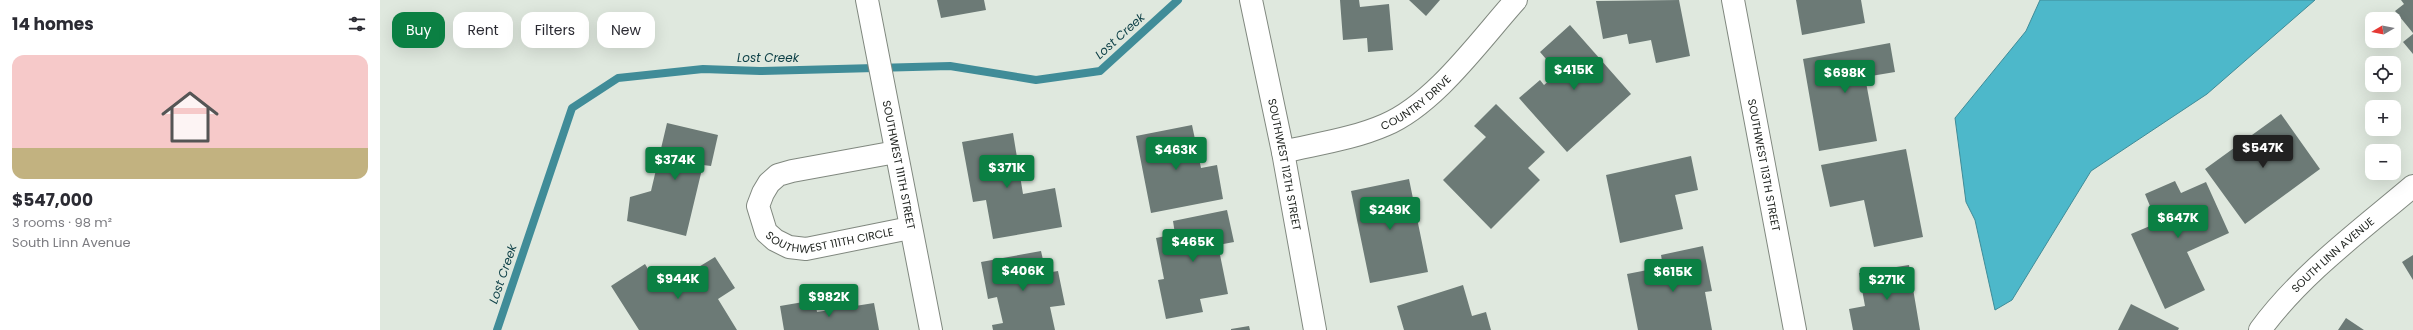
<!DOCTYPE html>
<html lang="en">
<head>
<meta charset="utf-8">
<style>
  :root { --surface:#fff; --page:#f7f7f7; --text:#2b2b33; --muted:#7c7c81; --accent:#0b8043 }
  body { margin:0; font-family:Poppins,sans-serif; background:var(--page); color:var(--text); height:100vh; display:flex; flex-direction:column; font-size:15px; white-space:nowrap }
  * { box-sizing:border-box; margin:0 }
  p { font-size:13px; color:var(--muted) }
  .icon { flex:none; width:22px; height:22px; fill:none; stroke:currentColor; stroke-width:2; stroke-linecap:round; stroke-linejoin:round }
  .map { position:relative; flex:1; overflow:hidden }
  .drawer { display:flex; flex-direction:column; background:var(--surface); width:380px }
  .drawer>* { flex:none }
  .hud { position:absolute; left:12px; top:12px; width:380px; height:36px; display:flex; gap:8px }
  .needle { width:26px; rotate:260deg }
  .tools { position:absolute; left:1985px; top:12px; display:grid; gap:8px }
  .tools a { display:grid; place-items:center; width:36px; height:36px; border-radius:8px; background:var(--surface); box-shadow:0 4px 16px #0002; font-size:20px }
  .price { position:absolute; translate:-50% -34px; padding:0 9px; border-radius:4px; background:var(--accent); color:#fff; font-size:13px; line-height:26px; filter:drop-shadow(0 1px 2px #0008) }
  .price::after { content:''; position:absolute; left:50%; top:24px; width:12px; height:9px; margin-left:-6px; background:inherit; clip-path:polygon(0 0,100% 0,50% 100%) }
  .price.active { background:#222; color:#fff }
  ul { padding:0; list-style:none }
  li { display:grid; align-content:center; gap:8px; height:212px; padding:0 12px }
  li span { display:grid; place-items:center; height:124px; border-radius:12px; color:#555 }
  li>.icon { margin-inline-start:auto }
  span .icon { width:72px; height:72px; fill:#fffc; stroke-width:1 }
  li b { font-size:17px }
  h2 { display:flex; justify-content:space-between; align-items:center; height:48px; padding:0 12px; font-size:17px }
  .chip { padding:0 14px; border-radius:12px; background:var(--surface); box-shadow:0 4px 16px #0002; font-size:14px; line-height:36px }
  .chip.active { background:var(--accent); color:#fff }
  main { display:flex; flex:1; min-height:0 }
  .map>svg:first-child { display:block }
  .water { fill:#4db8ca; stroke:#408c98 }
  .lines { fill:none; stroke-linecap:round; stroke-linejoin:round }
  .stream { stroke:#408c98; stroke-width:8 }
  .building { fill:#6c7a76 }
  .street-casing { stroke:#80887f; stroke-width:24 }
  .street { stroke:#fff; stroke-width:22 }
  .labels { text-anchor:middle; stroke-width:4; stroke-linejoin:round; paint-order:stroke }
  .street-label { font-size:11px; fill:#222622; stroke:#dfe8de }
  .water-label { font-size:12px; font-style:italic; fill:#0b3e45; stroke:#dfe8de }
</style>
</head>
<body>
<main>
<section class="drawer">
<h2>14 homes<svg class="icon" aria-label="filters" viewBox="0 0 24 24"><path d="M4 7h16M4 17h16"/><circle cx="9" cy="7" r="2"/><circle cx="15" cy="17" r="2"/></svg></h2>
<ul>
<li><span style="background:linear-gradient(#f6c9c9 75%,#c2b280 0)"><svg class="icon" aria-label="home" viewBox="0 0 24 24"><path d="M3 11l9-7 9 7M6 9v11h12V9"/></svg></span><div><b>$547,000</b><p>3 rooms · 98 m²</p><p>South Linn Avenue</p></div></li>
</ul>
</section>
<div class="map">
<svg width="2033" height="330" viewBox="0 0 2033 330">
  <rect width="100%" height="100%" fill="#dfe8de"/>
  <path class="water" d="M1660,0H1935L1827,94L1711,171L1632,300L1615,310L1595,220L1586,202L1575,118L1646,31Z"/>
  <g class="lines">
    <path class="stream" d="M117,330L192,108L238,78L323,69L380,71L570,66L656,80L720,71L798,0"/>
  </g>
  <path class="building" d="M557,0H604L606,10L561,18Z
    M960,0H979L980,7L1009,4L1013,50L988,52L987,38L963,40Z
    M1029,0H1060L1046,16Z
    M1299,0L1310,56L1276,63L1271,40L1249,44L1247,34L1223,39L1216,1Z
    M1416,0H1481L1485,23L1422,35Z
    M2021,0H2033V33L2015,11L2024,4Z
    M1190,25L1251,94L1187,152L1139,98L1160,80L1164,85L1178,73L1160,52Z
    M2033,34V54L2023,42Z
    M1510,43L1515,72L1485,77L1497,141L1439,151L1423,59Z
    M1116,104L1165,152L1148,168L1160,180L1111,229L1063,180L1106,137L1094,126Z
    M1901,114L1940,169L1865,224L1825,169Z
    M287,123L338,135L331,166L323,165L306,236L247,221L250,197L271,191Z
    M812,125L821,168L837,165L843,199L771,213L756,136Z
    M633,133L643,194L675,188L682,227L613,239L606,200L593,202L582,142Z
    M1526,149L1543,237L1494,247L1484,200L1450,207L1441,165Z
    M1311,156L1318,190L1295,195L1303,229L1240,243L1226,175Z
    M1029,179L1048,272L990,283L971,191Z
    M1795,181L1801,193L1826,182L1849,233L1807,252L1825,290L1785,309L1751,234L1777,223L1765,194Z
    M847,210L854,242L838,245L848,294L820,299L823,312L786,319L778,280L784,279L776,238L795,234L793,221Z
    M1323,246L1332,291L1325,292L1332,330H1258L1247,274L1283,267L1281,255Z
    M661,251L666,273L678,271L685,305L670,307L675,330H613L612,325L623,323L617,297L608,299L601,262Z
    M2033,255V280L2022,262Z
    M335,257L355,288L338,299L357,330H259L231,286L265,264L281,290Z
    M1529,265L1540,330H1473L1469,309L1485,306L1479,273Z
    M1083,285L1092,316L1106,312L1111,330H1024L1017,306Z
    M435,300L437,312L494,303L499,330H404L400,306Z
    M1751,304L1799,328L1798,330H1738Z
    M1966,318L1984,330H1958Z
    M869,326L870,330H851V329Z"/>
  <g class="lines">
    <defs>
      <g id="street">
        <path id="s1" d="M487,0L551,330"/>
        <path id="s2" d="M871,0L903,152L935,330"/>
        <path id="s3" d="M1353,0L1415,330"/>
        <path id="s4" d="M516,152L412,171L398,175L389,183L383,193L378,206L386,232L395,240L409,247L426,249L530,228"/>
        <path id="s5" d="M903,152C936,144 973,139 1005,125C1055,104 1100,40 1136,0"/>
        <path id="s6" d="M1880,330C1921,274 1980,231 2033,186"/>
      </g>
    </defs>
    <use href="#street" class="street-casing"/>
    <use href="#street" class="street"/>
  </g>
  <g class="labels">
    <g class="street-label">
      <text dy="4" stroke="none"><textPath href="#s5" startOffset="144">COUNTRY DRIVE</textPath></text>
      <text dy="4" stroke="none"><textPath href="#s1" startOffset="168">SOUTHWEST 111TH STREET</textPath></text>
      <text dy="4" stroke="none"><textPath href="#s2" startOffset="168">SOUTHWEST 112TH STREET</textPath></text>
      <text dy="4" stroke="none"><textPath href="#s3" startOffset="168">SOUTHWEST 113TH STREET</textPath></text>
      <text dy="4" stroke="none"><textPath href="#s4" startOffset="253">SOUTHWEST 111TH CIRCLE</textPath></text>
      <text dy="4" stroke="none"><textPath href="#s6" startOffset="105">SOUTH LINN AVENUE</textPath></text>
    </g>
    <g class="water-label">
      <text transform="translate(740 36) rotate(-42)" y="4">Lost Creek</text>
      <text x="388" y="62">Lost Creek</text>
      <text transform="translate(123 274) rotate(-71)" y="4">Lost Creek</text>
    </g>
  </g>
</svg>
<div class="tools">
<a><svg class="needle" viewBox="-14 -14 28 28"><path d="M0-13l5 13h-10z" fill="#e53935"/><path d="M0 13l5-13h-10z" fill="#7c7c81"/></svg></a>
<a><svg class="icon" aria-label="locate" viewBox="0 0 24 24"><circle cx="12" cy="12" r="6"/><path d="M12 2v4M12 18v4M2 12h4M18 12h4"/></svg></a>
<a>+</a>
<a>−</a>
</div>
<b class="price" style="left:1194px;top:91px">$415K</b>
<b class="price" style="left:1465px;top:94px">$698K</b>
<b class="price active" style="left:1883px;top:169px">$547K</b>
<b class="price" style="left:796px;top:171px">$463K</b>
<b class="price" style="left:295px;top:181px">$374K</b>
<b class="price" style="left:627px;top:189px">$371K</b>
<b class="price" style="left:1010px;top:231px">$249K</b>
<b class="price" style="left:1798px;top:239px">$647K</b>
<b class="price" style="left:813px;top:263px">$465K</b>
<b class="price" style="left:643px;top:292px">$406K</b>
<b class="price" style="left:1293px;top:293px">$615K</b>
<b class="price" style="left:298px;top:300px">$944K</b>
<b class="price" style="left:1507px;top:301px">$271K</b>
<b class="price" style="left:449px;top:318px">$982K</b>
<div class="hud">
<a class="chip active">Buy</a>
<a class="chip">Rent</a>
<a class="chip">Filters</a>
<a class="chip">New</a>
</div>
</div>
</main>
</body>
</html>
